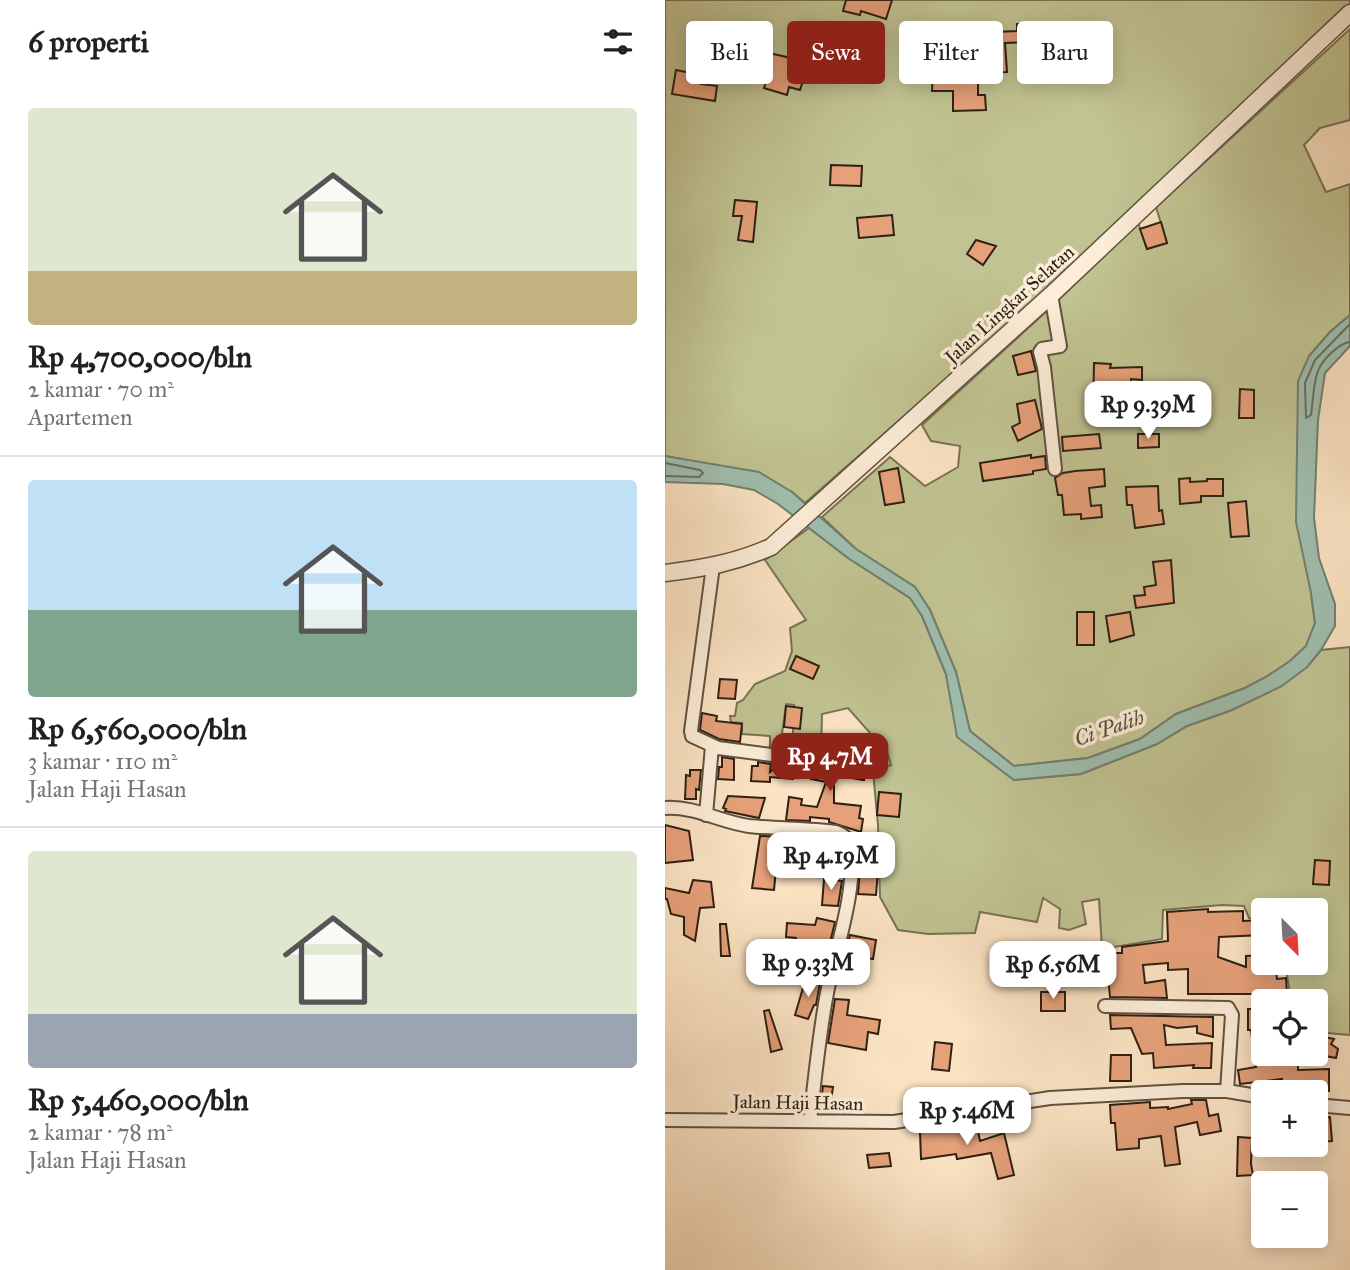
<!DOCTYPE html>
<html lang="id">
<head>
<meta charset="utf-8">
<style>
  :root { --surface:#fff; --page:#f2f2f2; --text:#202124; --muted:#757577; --line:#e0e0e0; --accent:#8f2418 }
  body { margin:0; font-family:"IM FELL Great Primer",serif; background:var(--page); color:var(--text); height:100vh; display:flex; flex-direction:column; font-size:26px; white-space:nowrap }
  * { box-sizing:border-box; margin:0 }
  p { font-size:23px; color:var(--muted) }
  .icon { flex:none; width:38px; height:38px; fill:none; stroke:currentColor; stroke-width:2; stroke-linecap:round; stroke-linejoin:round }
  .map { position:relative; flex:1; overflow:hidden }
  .panel { display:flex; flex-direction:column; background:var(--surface); width:665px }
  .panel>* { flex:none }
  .top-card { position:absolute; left:21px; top:21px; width:558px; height:63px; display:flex; gap:14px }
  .needle { width:46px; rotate:156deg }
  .controls { position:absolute; left:586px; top:898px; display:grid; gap:14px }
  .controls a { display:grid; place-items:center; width:77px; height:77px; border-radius:7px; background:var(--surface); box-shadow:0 4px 18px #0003; font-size:35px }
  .price { position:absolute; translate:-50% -60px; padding:0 16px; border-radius:14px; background:#fff; color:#222; font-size:23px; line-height:46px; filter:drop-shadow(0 2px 4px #0008) }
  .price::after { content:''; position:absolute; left:50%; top:42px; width:21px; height:16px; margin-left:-10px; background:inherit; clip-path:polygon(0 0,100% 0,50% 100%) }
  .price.selected { background:var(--accent); color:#fff }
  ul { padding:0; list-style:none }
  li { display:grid; align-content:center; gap:14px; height:371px; padding:0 28px }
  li+li { border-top:2px solid var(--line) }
  li span { display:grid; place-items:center; height:217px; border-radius:7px; color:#555 }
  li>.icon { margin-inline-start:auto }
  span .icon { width:126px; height:126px; fill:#fffc; stroke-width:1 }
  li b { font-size:30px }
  h2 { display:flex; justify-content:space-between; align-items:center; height:84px; padding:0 28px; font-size:30px }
  .pill { padding:0 24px; border-radius:7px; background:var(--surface); box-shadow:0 4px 18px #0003; font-size:24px; line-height:63px }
  .pill.selected { background:var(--accent); color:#fff }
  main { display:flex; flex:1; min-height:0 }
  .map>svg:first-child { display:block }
  .green { fill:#c1c392; stroke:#787253; stroke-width:2 }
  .water { fill:#9fbfaf; stroke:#727f71; stroke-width:2 }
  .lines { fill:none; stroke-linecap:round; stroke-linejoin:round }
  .shore { stroke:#667062; stroke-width:2 }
  .building { fill:#e6a17a; stroke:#2e2014; stroke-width:2 }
  .minor-casing { stroke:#615140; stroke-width:16 }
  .tertiary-casing { stroke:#615140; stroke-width:19 }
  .minor { stroke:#fcedd8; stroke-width:12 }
  .tertiary { stroke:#fcedd8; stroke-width:16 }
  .labels { text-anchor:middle; stroke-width:7; stroke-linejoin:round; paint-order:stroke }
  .street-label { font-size:19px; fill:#2e2014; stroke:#fcedd8 }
  .water-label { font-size:21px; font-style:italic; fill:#505042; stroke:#fcedd8 }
</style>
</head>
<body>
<main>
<section class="panel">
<h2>6 properti<svg class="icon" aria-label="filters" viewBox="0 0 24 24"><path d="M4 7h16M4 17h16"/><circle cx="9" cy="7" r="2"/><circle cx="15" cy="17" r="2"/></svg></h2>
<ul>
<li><span style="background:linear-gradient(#dfe7d0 75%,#c2b280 0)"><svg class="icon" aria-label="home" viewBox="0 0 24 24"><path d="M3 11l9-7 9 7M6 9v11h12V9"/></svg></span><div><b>Rp 4,700,000/bln</b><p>2 kamar · 70 m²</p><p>Apartemen</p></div></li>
<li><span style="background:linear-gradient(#bfe0f5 60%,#7fa58c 0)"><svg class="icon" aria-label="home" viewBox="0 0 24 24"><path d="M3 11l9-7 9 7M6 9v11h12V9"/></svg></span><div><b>Rp 6,560,000/bln</b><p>3 kamar · 110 m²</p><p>Jalan Haji Hasan</p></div></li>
<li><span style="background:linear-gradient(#dfe7d0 75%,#9aa5b1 0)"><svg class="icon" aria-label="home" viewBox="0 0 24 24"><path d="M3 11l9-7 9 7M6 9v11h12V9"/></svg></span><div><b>Rp 5,460,000/bln</b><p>2 kamar · 78 m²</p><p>Jalan Haji Hasan</p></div></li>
</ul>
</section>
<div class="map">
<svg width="685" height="1270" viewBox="0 0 685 1270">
  <rect width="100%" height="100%" fill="#fbe3c3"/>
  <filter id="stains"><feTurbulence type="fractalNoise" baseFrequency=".00286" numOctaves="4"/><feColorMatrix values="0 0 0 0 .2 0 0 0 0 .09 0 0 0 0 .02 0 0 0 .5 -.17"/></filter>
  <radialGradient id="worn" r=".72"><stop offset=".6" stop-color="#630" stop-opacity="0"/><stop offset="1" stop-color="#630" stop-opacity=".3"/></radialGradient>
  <path class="green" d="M0,0H685V4L392,282L140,503L127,492L29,462L0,456Z
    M685,29V120L655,128L639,145L661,192L685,184V315L665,332L644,356L646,593L650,624L641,646L625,661L601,677L580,688L511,714L475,739L423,758L349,766L305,731L291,672L265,610L250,587L191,549L157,517L225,457L260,486L293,467L295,446L266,441L257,425L384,309L473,222L482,249L502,243L491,207Z
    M144,528L183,558L245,598L257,616L281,674L293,737L349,780L416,774L492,744L522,726L567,710L642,667L656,650L685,647V1035L651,1032V1001H643L642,995L625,994L620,963L651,962V910H598V919L584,918L579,906L557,905L498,910L497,939L437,949L434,899L417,902L421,924L404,930L394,928L395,909L378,898L372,922L315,912L310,933L263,934L233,930L215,897L213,825L208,771L226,765L222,752L183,708L157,714L156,755L127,754L129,705L121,704L115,749L105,748V736L77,734V723L66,722L65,716H70L72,703L78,700L90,684L120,671L127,651L125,628L141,620L100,560Z"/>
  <path class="water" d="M685,315V346L660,373L653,420L649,518L654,558L670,604V626L656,650L642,667L617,686L567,710L522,726L492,744L416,774L349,780L292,737L281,674L257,616L245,598L183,558L113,504L89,490L58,484L0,482V456L94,472L127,492L191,549L250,587L265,610L291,672L305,731L349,766L423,758L475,739L511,714L580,688L601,677L625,661L641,646L650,623L646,593L631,522L633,381L644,356L665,332Z"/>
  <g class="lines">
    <path class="shore" d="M685,324L650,360L640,383L641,418L646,415C648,402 648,384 653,371C657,360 674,343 685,342
      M0,463L35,470L38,473L34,477L0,476"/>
  </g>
  <path class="building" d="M181,0H227L221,19L196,11L195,15L178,11Z
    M403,23L424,25L423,41L402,40Z
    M352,24H372L373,42L340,43L342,72L313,73V95H320L321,110L288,111V91H267L269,51L245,52L244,38L300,36V30H308L309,33L352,31Z
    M104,53L144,62L135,90L124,87L122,95L99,88L101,82L87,78L92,61L101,64Z
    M11,70L26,73L25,77L37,79L36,84L52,86L50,101L7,94Z
    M166,165L197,166L196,186L165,185Z
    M70,200L92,202L88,242L73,240L77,216H68Z
    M227,215L229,235L194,238L192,218Z
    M496,222L502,243L482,249L475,229Z
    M311,240L331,246L318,265L302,254Z
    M366,351L371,371L353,375L348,356Z
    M429,363L446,364L445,368L477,367V380L466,379V387H451L449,410L428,413Z
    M575,389L589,390V418H574Z
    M370,400L377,429L353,441L347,427L355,423L352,404Z
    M434,434L436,448L398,451L397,437Z
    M473,434H494V447L473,448Z
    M366,455V458L380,456L381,469L368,471V474L318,481L315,463Z
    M233,468L239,502L220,505L214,472Z
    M439,469L440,486L424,488L426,506L436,505L437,517L416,519V514L399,515L397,495H393L390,478L398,473L410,471Z
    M525,478V482L542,481V479H558V496H536V502L515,504L514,479Z
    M493,486L494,511L497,510L499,524L470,528L467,505H462L461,487Z
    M581,501L584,536L566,537L563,503Z
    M506,560L509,603L471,608L469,596L480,595L479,587L491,585L488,562Z
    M412,612H429V645H412Z
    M465,612L469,635L445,642L441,616Z
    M131,656L154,666L148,679L125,669Z
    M55,679L72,680L70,699L53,698Z
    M121,706L137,708L135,729L119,727Z
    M37,713L52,716L51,721L77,724L75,742L54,739L35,730Z
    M160,743L173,745L171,757L189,759L188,771L201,769L199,780L169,775V803L196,806L194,818L198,819L196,832L164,822V819L145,817V821L121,820L124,797L137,799L136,805L152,807L161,782L146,779L147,768L154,761L157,762Z
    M57,757L69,759V780L53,779L54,767H57Z
    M93,762L106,764L105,772L113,765L129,767L128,779L105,777V782L86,781L87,766H93Z
    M25,770H36L34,790L31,789V799H20L21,775L25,776Z
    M214,792L236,794L234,817L212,815Z
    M63,796L100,798L94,818L60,811L61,809L58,808Z
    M0,825L24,831L28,860L0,863Z
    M95,836L122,837L121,849H113L109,890L87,888Z
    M209,841L221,842L220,864H207Z
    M161,845L164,871L153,872L150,846Z
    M650,860L665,861L664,885L648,884Z
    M195,869L213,870L211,895L193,894Z
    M159,879L177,881L173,906L157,905Z
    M28,880L46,882L49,907L35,908L30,941L19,935V917L6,914L2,899H0V888L24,893Z
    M543,909V912L578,911V921L598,920V935L554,937L553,957L581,967V956L598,955V962H610L612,979L621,978L622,994L598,996V1054H633V1070L664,1069V1091H649V1088L617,1086V1079L575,1084L573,1070L591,1067L586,1030H583V1009H590V994H523V969L503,970V963L478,965L480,983L500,980L502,998L445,997L441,953H457V947L503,941L502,912Z
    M152,918L170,922L165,943L155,941L152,965L128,962L131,938L121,937L122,923L150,925Z
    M55,924H61L65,956H56Z
    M185,935L211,940L208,959L184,955L185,947H182Z
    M140,981L155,983L151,1005H149L143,1019L130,1015Z
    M376,992H400V1011H376Z
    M170,999L184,1000L182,1015L215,1020L213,1034L203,1032L201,1050L163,1043Z
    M104,1010L117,1049L106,1052L99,1011Z
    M445,1015L548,1017V1037L532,1033V1026L512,1028L499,1025L501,1045L547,1043L546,1068H528L529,1065L489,1068L488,1053L477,1054L466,1028L446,1029Z
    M654,1036L669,1039L666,1044L673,1049L671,1058L650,1054Z
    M270,1042L287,1044L284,1071L267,1069Z
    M446,1055H466V1081H445Z
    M158,1086L168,1087L166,1101L191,1102V1112L155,1111Z
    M526,1100H541L544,1116L553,1114L556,1131L535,1135L532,1122L510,1127L515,1164L500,1166L496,1136L474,1139V1148L452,1150L450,1123H446L445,1105L485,1102V1108L503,1107V1109L527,1104Z
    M665,1117L667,1141L651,1142V1118Z
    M296,1124L297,1129L312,1126L315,1141L339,1133L349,1175L333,1179L326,1153L292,1159L291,1154L256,1159L255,1132L275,1131L274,1129Z
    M573,1137L587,1138L586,1164L588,1175L572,1176Z
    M224,1153L226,1166L204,1168L202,1155Z"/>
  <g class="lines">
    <defs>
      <path id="minor" d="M386,295L395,346L377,349L375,352L379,367L390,469
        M48,566L26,731L27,736L53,748L145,760
        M0,808C30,806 55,822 84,826C113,829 142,828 171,832C179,835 183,838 185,846C193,888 170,951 162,993C154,1035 150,1078 145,1121
        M41,815L47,746
        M440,1006L563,1008L567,1015L562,1091
        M651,1105L685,1108
        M0,1120L229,1122L385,1098L518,1091H562L598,1097"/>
      <path id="tertiary" d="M0,573C40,568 69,563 106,547L386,295L685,13"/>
    </defs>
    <use href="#minor" class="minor-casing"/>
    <use href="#tertiary" class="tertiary-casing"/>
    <use href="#minor" class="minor"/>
    <use href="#tertiary" class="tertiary"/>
  </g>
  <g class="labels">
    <g class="street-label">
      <text transform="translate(344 304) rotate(-42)" y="7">Jalan Lingkar Selatan</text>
      <text transform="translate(133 1102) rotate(1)" y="7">Jalan Haji Hasan</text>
    </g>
    <g class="water-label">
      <text transform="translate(444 728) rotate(-19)" y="7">Ci Palih</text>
    </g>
  </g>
  <rect width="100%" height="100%" filter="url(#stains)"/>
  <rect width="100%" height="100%" fill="url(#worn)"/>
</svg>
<div class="controls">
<a><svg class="needle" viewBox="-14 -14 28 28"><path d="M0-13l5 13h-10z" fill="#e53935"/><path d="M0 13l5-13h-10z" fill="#757577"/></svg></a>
<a><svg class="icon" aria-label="locate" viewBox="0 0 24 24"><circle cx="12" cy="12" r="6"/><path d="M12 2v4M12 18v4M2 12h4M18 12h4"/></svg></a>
<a>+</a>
<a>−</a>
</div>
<b class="price" style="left:483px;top:441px">Rp 9.39M</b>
<b class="price selected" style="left:165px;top:793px">Rp 4.7M</b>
<b class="price" style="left:166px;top:892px">Rp 4.19M</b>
<b class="price" style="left:143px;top:999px">Rp 9.33M</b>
<b class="price" style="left:388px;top:1001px">Rp 6.56M</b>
<b class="price" style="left:302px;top:1147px">Rp 5.46M</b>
<div class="top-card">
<a class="pill">Beli</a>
<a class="pill selected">Sewa</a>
<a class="pill">Filter</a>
<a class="pill">Baru</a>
</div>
</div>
</main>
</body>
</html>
